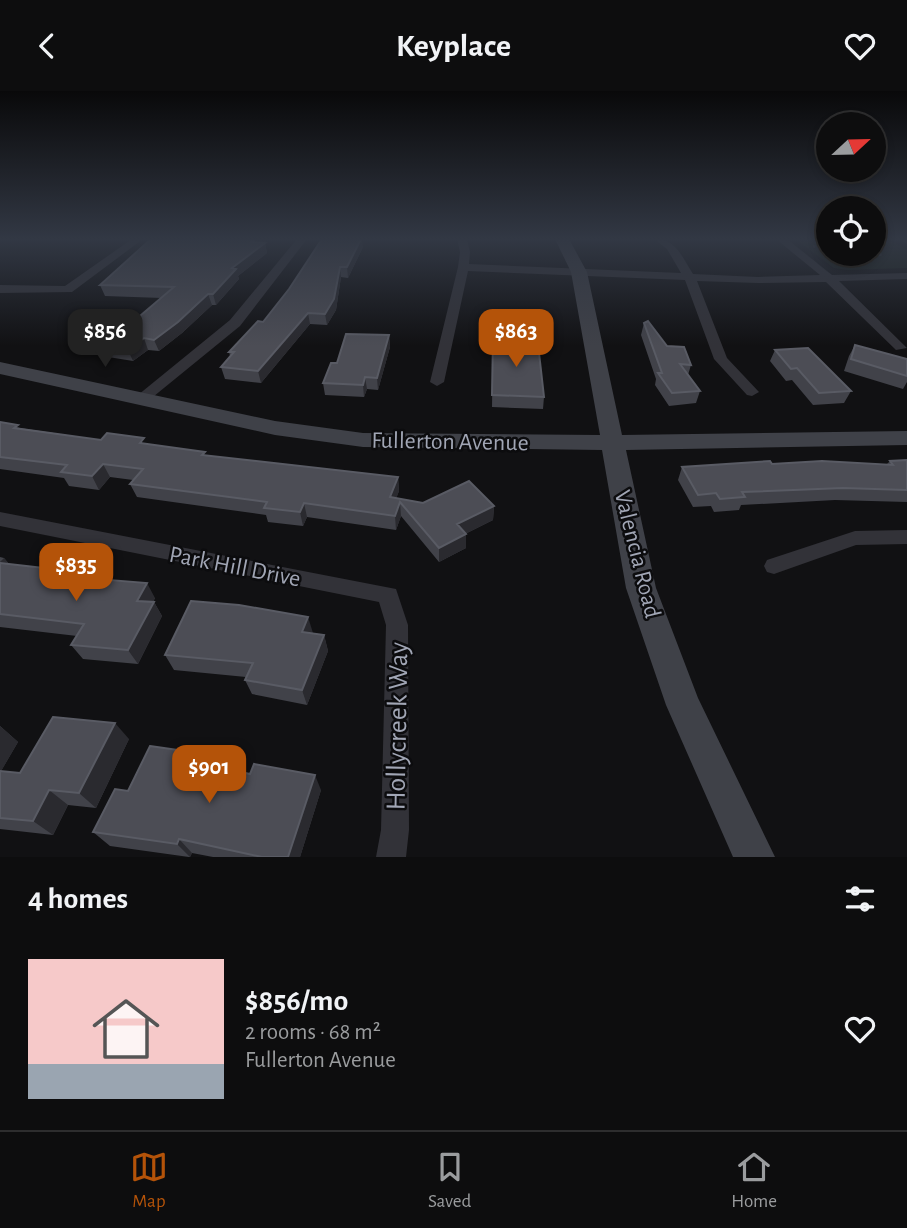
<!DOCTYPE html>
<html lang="en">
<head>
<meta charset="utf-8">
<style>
  :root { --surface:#0d0d0e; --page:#161617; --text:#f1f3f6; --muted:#9a9c9e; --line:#2d2d2e; --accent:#b45309 }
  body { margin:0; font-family:"Alegreya Sans",sans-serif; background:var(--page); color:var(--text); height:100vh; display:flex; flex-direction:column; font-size:26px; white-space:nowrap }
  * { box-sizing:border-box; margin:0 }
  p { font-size:23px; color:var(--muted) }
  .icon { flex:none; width:38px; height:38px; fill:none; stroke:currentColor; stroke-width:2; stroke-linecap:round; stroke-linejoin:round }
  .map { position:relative; height:766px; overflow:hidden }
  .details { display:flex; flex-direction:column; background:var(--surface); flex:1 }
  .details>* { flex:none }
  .needle { width:46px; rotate:68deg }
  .tools { position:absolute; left:816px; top:21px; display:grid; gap:14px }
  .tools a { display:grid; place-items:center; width:70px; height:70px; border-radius:50%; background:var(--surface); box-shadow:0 4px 10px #0003,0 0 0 2px var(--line); font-size:35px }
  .price { position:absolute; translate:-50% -60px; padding:0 16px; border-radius:14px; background:var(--accent); color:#fff; font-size:23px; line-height:46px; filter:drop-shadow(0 2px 4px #0008) }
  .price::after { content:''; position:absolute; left:50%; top:42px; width:21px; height:16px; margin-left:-10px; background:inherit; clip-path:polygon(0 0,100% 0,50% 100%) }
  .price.active { background:#222; color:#fff }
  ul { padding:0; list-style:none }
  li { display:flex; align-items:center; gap:21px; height:175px; padding:0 28px }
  li span { display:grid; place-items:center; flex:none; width:196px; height:140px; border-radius:0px; color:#555 }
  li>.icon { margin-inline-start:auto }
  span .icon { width:84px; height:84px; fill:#fffc; stroke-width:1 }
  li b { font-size:30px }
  h2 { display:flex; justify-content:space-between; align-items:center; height:84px; padding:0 28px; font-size:30px }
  header { display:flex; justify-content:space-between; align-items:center; height:91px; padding:0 28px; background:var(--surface); font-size:32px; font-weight:600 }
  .dock { display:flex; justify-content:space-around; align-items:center; height:98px; border-top:2px solid var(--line); background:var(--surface); font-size:19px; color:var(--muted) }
  .dock a { display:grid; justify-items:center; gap:4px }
  .dock .active { color:var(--accent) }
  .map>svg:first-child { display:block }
  .green { fill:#19211a }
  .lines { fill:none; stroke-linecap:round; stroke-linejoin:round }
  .path { stroke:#37393f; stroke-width:2.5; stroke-dasharray:2.5 3.5; stroke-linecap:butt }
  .street { fill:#323238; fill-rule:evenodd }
  .secondary { fill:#3f4148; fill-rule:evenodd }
  .wall { fill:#414249 }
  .shaded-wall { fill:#2a2a2f }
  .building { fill:#4c4d55; stroke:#595b64; stroke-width:2 }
  .labels { text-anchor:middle; stroke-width:5; stroke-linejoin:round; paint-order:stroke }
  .street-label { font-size:24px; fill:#a1a6b5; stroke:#0c0c0e }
  .near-street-label { font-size:28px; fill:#a1a6b5; stroke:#0c0c0e }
</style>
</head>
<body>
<header><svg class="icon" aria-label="back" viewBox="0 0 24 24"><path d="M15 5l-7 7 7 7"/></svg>Keyplace<svg class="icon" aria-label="heart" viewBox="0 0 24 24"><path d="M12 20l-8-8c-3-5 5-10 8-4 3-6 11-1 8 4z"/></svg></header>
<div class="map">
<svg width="907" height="766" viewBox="0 0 907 766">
  <rect width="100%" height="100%" fill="#111113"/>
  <path class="green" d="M828,148V163H873V148H888L907,159V177L848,179L834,177L798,150Z"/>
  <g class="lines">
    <path class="path" d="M873,151L888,148
      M813,155L828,160
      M869,163L873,165L874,172
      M873,163L884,164"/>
    <path class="street" d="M132,148H143L72,201L0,202V194L65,195Z
      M297,148H307L240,235L148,310H138L135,307L138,304L230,229Z
      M457,148H467L470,161L469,173L681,182L667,158L654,148C676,147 682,166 693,183L758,186L820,184L776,148H787L832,184L907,182V188L839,190L907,257L896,259L826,191L758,192L697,190L727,267L759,301L752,305L747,304L714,268L685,189L468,180L444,291L437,295L430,291L458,176L460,161Z
      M898,148H907V153Z
      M0,421L396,498L408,534L409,739L406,766H376L381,739L386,534L379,511L0,435Z
      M907,439V453L856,454L774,483L767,481L764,475L767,469L855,440Z"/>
    <path class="secondary" d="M555,148H569L587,181L622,344L907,340V354L626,359L656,497L698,607L775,766H733L666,614L626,497L602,359L363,356L275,344L0,283V271L275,330L363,342L600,344L571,181Z"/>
  </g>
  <path class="wall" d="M265,152L267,162L238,185L239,188L216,214H212L182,242L159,260L148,259L133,270L102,265L96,253L134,230L162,207L105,205L100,194Z
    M363,156L348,187L341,186L336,219L327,234L310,233L261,292L225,288L221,276L230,265L229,261L263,231Z
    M644,232L667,255L691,274L688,284L700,300L696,312L669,315L655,294L656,288L641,244Z
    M389,244L390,256L378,299L367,298L364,306L325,304L323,292L337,272Z
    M493,247L513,252L544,306L543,318L492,316Z
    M855,254L907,268V291L903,298L844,280L849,265Z
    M775,259L851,300L844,312L813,314L792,289L786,290L770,270Z
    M0,331L20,337L101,349L147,353L207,365L398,386L399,400L396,407L423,412L494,415L493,429L465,443L466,457L439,471L401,425L396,439L307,426L303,435L268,431L266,424L137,406L130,393L133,389L110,386L99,399L69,395L64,387L0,378Z
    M907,369V411L835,409L741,414L739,419L714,421L711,415L693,416L678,389L682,376L772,373H887L890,370Z
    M0,466L4,467L9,473L88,482L92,488L155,507L153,511H154L162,525L138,573L83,568L71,554L77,545L0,536Z
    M313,542L324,544L328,560L307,614L252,603L245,589L246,586L174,579L165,564Z
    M0,635L18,651L1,680L20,682L129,648L96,717L68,714L53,744L0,738Z
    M222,677L321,699L300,766H213L192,762L190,766H189L110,755L93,741L128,700Z"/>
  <path class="shaded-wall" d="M255,148H269L261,155L265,152L267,162L238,185L239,188L216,214L213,203L251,151Z
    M361,148H362L363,156L348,187L347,176Z
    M340,176L341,186L336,219L327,234L325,223Z
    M208,203L212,214L182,242L159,260L154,249Z
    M308,222L310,233L261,292L258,280Z
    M389,244L390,256L378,299L377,287Z
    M144,247L148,259L133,270L128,259Z
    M365,286L367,298L364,306L363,294Z
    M103,373L110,386L99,399L92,385Z
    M398,386L399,400L392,420L390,406Z
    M400,411L401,425L396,439L395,425Z
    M304,412L307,426L303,435L300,421Z
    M494,415L493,429L457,447V433Z
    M466,443V457L439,471V457Z
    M4,467L16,481L0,471Z
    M147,492L155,507L146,524L137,510Z
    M154,511L162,525L138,573L128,559Z
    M308,526L313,542L307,556L302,541Z
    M324,544L328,560L307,614L302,599Z
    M115,632L129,648L96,717L79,702Z
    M0,635L18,651L0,682Z
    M213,664L223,679L209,674Z
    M315,684L321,699L300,766H288Z
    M49,699L68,714L53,744L33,730Z
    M179,748L192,762L190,766L177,753Z"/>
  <path class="building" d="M151,148H255L251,151L265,152L232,177L236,178L213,203H208L178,231L154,249L144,247L128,259L96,253L129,229L134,230L174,196L100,194Z
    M322,148H361L347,176H340L334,208L325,223L308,222L258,280L221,276L234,261H229L258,230L263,231L289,198Z
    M648,230L667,255L684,256L691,274L680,273L700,300L672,302L658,282H662L644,232Z
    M346,243L389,244L377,287L365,286L363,294L323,292L331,272H337Z
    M493,247L513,248V252L538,253L544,306L492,304Z
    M855,254L907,268V285L851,268Z
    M808,257L851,300L819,302L797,277L791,278L775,259Z
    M0,331L18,334L14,337L101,349L107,342L144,347L140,352L205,361L202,364L398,386L390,406L423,412L469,390L494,415L457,433L466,443L439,457L400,411L395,425L304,412L300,421L264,417L267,411L130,393L143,378L103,373L92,385L61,381L67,374L0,366Z
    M907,369V399L843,397L742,401L745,406L720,408L716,402L698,404L682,376L770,370L772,373L822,370L893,374L890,370Z
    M0,472L88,482L84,487L147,492L137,510L154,511L128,559L71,554L84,533L0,523Z
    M191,510L239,514L308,526L302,541L324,544L302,599L245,589L253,572L165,564Z
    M53,626L115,632L79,702L49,699L33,730L0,727V680L20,682Z
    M150,655L213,664L209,674L250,683L254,673L315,684L288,766H262L179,748L177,753L93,741L115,698L128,700Z"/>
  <linearGradient id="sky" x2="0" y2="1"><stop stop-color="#09090a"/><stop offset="0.58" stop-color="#323844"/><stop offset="1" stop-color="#323844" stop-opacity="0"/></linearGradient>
  <rect width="907" height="255" fill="url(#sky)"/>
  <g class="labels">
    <g class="street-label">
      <text transform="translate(450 350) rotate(1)" y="8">Fullerton Avenue</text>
      <text transform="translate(638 463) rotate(76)" y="8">Valencia Road</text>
      <text transform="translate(235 475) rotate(11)" y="8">Park Hill Drive</text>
    </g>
    <g class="near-street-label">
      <text transform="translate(396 635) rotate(-89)" y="10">Hollycreek Way</text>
    </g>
  </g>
</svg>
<div class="tools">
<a><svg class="needle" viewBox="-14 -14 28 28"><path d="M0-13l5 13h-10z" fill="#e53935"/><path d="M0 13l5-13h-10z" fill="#9a9c9e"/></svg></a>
<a><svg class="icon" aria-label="locate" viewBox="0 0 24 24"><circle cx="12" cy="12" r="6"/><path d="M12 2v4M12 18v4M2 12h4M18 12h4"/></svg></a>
</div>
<b class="price active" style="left:105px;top:278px">$856</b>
<b class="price" style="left:516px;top:278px">$863</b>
<b class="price" style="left:76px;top:512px">$835</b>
<b class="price" style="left:209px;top:714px">$901</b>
</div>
<section class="details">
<h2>4 homes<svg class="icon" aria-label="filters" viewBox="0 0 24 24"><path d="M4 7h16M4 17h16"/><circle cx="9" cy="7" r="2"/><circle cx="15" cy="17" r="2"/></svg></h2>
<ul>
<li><span style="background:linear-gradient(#f6c9c9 75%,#9aa5b1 0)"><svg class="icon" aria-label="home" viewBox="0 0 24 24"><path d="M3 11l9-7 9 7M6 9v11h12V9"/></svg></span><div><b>$856/mo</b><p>2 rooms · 68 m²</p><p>Fullerton Avenue</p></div><svg class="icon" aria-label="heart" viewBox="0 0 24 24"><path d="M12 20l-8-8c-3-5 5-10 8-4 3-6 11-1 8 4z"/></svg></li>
</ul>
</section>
<nav class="dock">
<a class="active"><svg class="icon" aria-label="map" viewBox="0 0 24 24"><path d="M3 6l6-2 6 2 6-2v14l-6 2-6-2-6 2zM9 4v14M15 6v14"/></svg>Map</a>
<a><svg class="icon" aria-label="saved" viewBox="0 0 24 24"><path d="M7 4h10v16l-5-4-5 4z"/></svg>Saved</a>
<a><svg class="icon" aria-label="home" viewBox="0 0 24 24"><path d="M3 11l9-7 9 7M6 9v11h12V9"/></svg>Home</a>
</nav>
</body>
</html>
